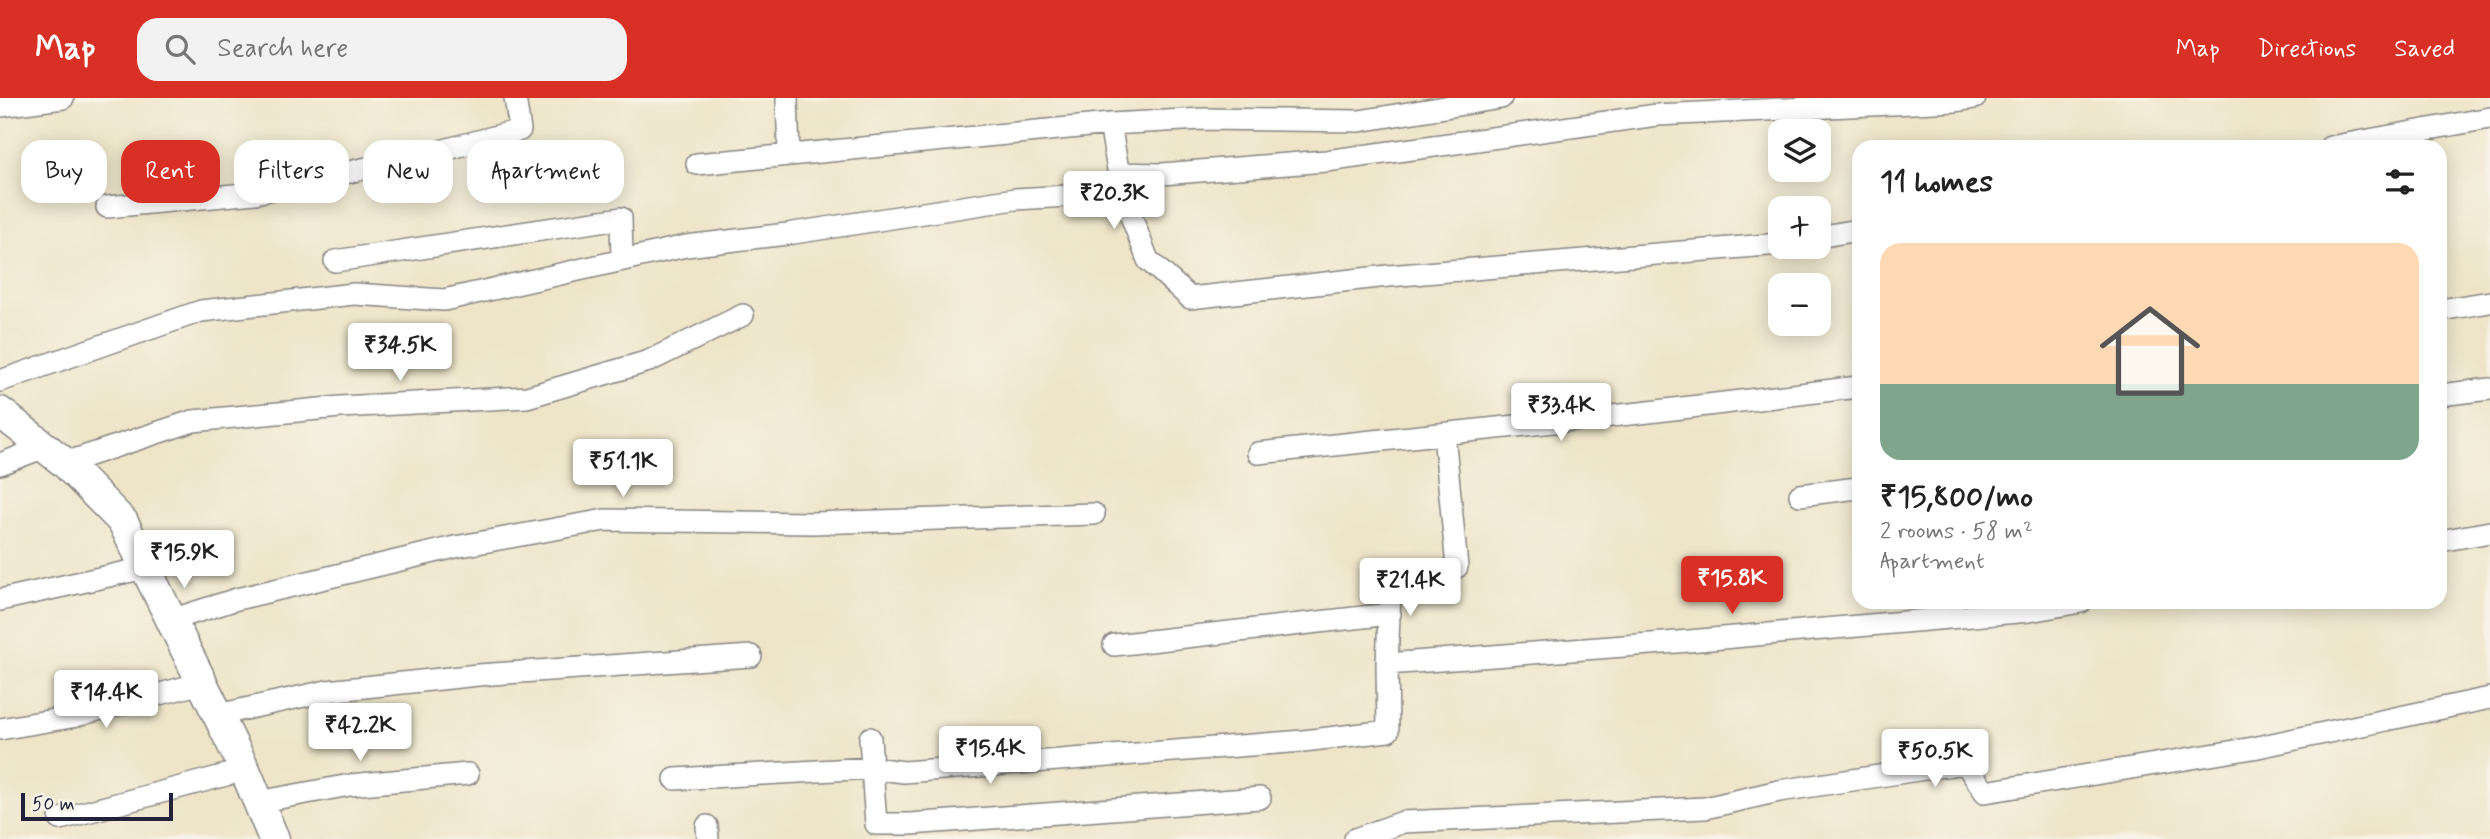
<!DOCTYPE html>
<html lang="en">
<head>
<meta charset="utf-8">
<style>
  :root { --surface:#fff; --page:#f2f2f2; --text:#222; --muted:#767676; --accent:#d93025 }
  body { margin:0; font-family:Mynerve,sans-serif; background:var(--page); color:var(--text); height:100vh; display:flex; flex-direction:column; font-size:26px; white-space:nowrap }
  * { box-sizing:border-box; margin:0 }
  p { font-size:23px; color:var(--muted) }
  .icon { flex:none; width:38px; height:38px; fill:none; stroke:currentColor; stroke-width:2; stroke-linecap:round; stroke-linejoin:round }
  .map { position:relative; flex:1; overflow:hidden }
  .sheet { position:absolute; left:1852px; top:42px; width:595px; height:469px; display:flex; flex-direction:column; background:var(--surface); border-radius:21px; box-shadow:0 4px 18px #0003 }
  .sheet>* { flex:none }
  .banner { position:absolute; left:21px; top:42px; width:665px; height:63px; display:flex; gap:14px }
  .controls { position:absolute; left:1768px; top:21px; display:grid; gap:14px }
  .controls a { display:grid; place-items:center; width:63px; height:63px; border-radius:14px; background:var(--surface); box-shadow:0 4px 18px #0003; font-size:35px }
  .scale { position:absolute; left:21px; bottom:18px; width:152px; box-sizing:border-box; padding-left:7px; border:4px solid #22223b; border-top:0; font-size:19px; line-height:24px; white-space:nowrap; color:#22223b; -webkit-text-stroke:5px #f7f3e8; paint-order:stroke }
  .price { position:absolute; translate:-50% -60px; padding:0 16px; border-radius:7px; background:#fff; color:#222; font-size:23px; line-height:46px; filter:drop-shadow(0 2px 4px #0008) }
  .price::after { content:''; position:absolute; left:50%; top:42px; width:21px; height:16px; margin-left:-10px; background:inherit; clip-path:polygon(0 0,100% 0,50% 100%) }
  .price.on { background:var(--accent); color:#fff }
  ul { padding:0; list-style:none }
  li { display:grid; align-content:center; gap:14px; height:371px; padding:0 28px }
  li span { display:grid; place-items:center; height:217px; border-radius:21px; color:#555 }
  li>.icon { margin-inline-start:auto }
  span .icon { width:126px; height:126px; fill:#fffc; stroke-width:1 }
  li b { font-size:30px }
  h2 { display:flex; justify-content:space-between; align-items:center; height:84px; padding:0 28px; font-size:30px }
  .tag { padding:0 24px; border-radius:21px; background:var(--surface); box-shadow:0 4px 18px #0003; font-size:24px; line-height:63px }
  .tag.on { background:var(--accent); color:#fff }
  header { display:flex; align-items:center; gap:42px; box-sizing:border-box; height:98px; padding:0 35px; background:var(--accent); color:#fff }
  header strong { font-size:33px }
  nav { display:flex; gap:38px; margin-inline-start:auto; font-size:24px }
  .search { width:490px; height:63px; background:var(--page); display:flex; align-items:center; gap:18px; box-sizing:border-box; padding:0 24px; border-radius:21px; color:var(--muted); font-size:26px }
  .map>svg:first-child { display:block }
  .lines { fill:none; stroke-linecap:round; stroke-linejoin:round }
  .street-casing { stroke:#888482; stroke-width:24 }
  .secondary-casing { stroke:#888482; stroke-width:33 }
  .street { stroke:#fff; stroke-width:21 }
  .secondary { stroke:#fff; stroke-width:30 }
</style>
</head>
<body>
<header>
<strong>Map</strong>
<div class="search"><svg class="icon" aria-label="search" viewBox="0 0 24 24"><circle cx="10" cy="10" r="6"/><path d="M15 15l6 6"/></svg>Search here</div>
<nav><a>Map</a><a>Directions</a><a>Saved</a></nav>
</header>
<div class="map">
<svg width="2490" height="741" viewBox="0 0 2490 741">
  <rect width="100%" height="100%" fill="#f7f3e8"/>
  <filter id="ink" filterUnits="userSpaceOnUse"><feTurbulence type="fractalNoise" baseFrequency=".0143" numOctaves="2"/><feDisplacementMap in="SourceGraphic" scale="14" xChannelSelector="R" yChannelSelector="G"/><feConvolveMatrix kernelMatrix="1 2 1 2 8 2 1 2 1" color-interpolation-filters="sRGB"/></filter>
  <filter id="wash" filterUnits="userSpaceOnUse"><feTurbulence type="fractalNoise" baseFrequency=".00686" numOctaves="4" result="noise"/><feDisplacementMap in="SourceGraphic" scale="28" xChannelSelector="R" yChannelSelector="G"/><feGaussianBlur stdDeviation="1.57" result="paint"/><feColorMatrix in="noise" values="0 0 0 0 0 0 0 0 0 0 0 0 0 0 0 0 0 1.4 0 .05"/><feComposite in="paint" operator="in"/></filter>
  <g filter="url(#wash)">
    <rect width="100%" height="100%" fill="#eee5c9"/>
  </g>
  <g filter="url(#ink)">
    <g class="lines">
      <defs>
        <path id="street" d="M787,0L789,57
          M0,8L63,0
          M1110,26L1122,95L1148,162L1190,200L1388,178L1780,146
          M2330,49L2490,20
          M697,66L1110,26L1203,21L1359,23L1501,0
          M1118,75L1162,76L1326,63L1657,17L1956,3L1975,0
          M107,109L255,95L421,58L520,32L515,0
          M1818,139L1858,132
          M335,163L621,120L622,162
          M2440,212L2490,204
          M0,283L201,213L354,196L444,202L686,148L787,136L1015,101L1122,95
          M2440,297L2490,291
          M1258,355L1640,315L1858,289
          M65,365L193,323L340,309L527,299L649,263L743,217
          M0,366L45,349
          M1800,397L1858,390
          M2440,443L2490,434
          M0,502L145,470
          M171,522L237,501L455,449L605,422L813,425L1094,416
          M1114,547L1390,516
          M1387,566L1677,544L2029,513L2081,504
          M218,617L327,593L478,577L751,558
          M0,631L71,619L202,585
          M870,640L876,726H910L1260,700
          M675,681L872,670L904,674L1303,643L1388,633L1387,566L1390,495L1457,469L1444,336
          M258,704L350,687L468,676
          M60,721L245,672
          M707,728L708,741
          M1355,741L1403,724L1705,710L1779,693L1965,665L1985,694L2253,650L2490,600"/>
        <path id="secondary" d="M0,314L65,365L123,424L245,672L274,741"/>
      </defs>
      <use href="#street" class="street-casing"/>
      <use href="#secondary" class="secondary-casing"/>
      <use href="#street" class="street"/>
      <use href="#secondary" class="secondary"/>
    </g>
  </g>
</svg>
<div class="controls">
<a><svg class="icon" aria-label="layers" viewBox="0 0 24 24"><path d="M12 4l9 5-9 5-9-5zM3 14l9 5 9-5"/></svg></a>
<a>+</a>
<a>−</a>
</div>
<div class="scale">50 m</div>
<b class="price" style="left:1114px;top:133px">₹20.3K</b>
<b class="price" style="left:400px;top:285px">₹34.5K</b>
<b class="price" style="left:1561px;top:345px">₹33.4K</b>
<b class="price" style="left:623px;top:401px">₹51.1K</b>
<b class="price" style="left:184px;top:492px">₹15.9K</b>
<b class="price on" style="left:1732px;top:518px">₹15.8K</b>
<b class="price" style="left:1410px;top:520px">₹21.4K</b>
<b class="price" style="left:106px;top:632px">₹14.4K</b>
<b class="price" style="left:360px;top:665px">₹42.2K</b>
<b class="price" style="left:990px;top:688px">₹15.4K</b>
<b class="price" style="left:1935px;top:691px">₹50.5K</b>
<div class="banner">
<a class="tag">Buy</a>
<a class="tag on">Rent</a>
<a class="tag">Filters</a>
<a class="tag">New</a>
<a class="tag">Apartment</a>
</div>
<section class="sheet">
<h2>11 homes<svg class="icon" aria-label="filters" viewBox="0 0 24 24"><path d="M4 7h16M4 17h16"/><circle cx="9" cy="7" r="2"/><circle cx="15" cy="17" r="2"/></svg></h2>
<ul>
<li><span style="background:linear-gradient(#ffd9b3 65%,#7fa58c 0)"><svg class="icon" aria-label="home" viewBox="0 0 24 24"><path d="M3 11l9-7 9 7M6 9v11h12V9"/></svg></span><div><b>₹15,800/mo</b><p>2 rooms · 58 m²</p><p>Apartment</p></div></li>
</ul>
</section>
</div>
</body>
</html>
